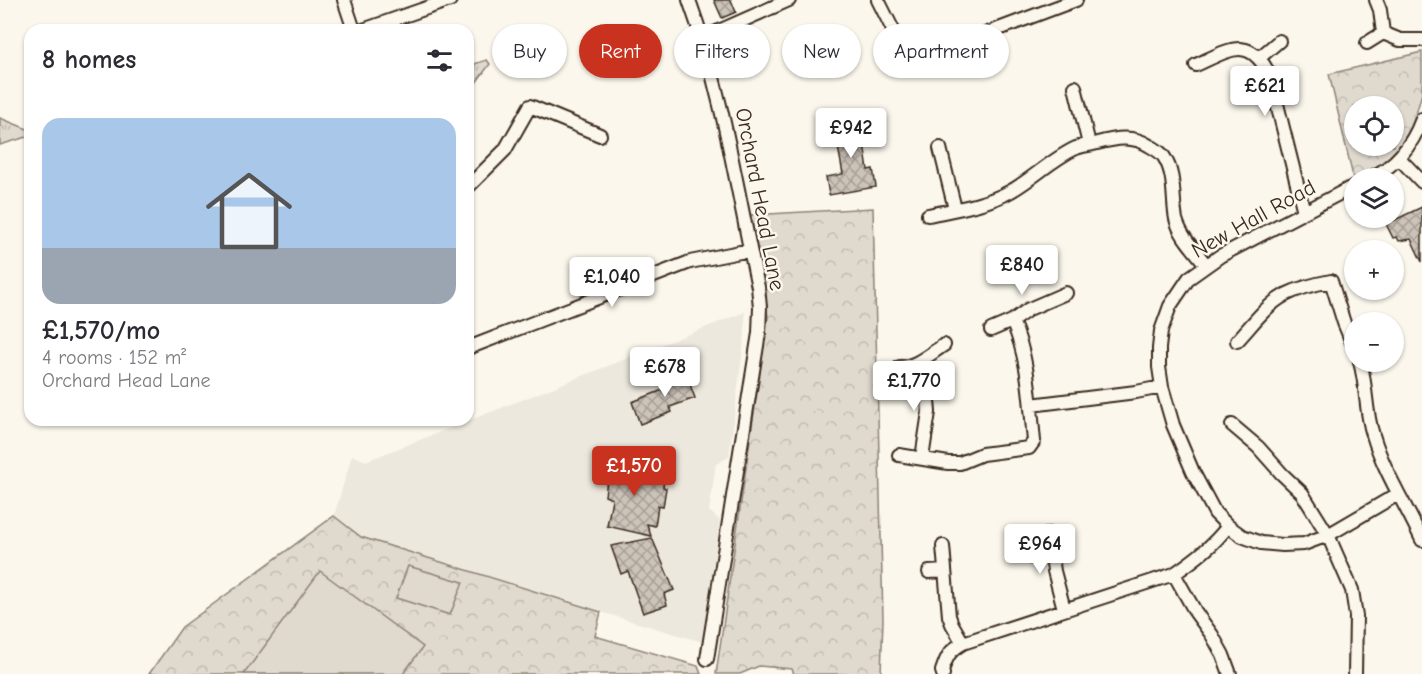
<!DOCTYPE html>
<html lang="en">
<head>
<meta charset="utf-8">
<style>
  :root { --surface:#fff; --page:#f7f7f7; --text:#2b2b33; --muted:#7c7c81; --accent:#c8321e }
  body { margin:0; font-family:"Comic Neue",sans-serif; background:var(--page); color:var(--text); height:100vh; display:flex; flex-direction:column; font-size:22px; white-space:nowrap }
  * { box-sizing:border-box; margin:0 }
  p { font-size:20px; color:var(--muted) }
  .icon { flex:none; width:33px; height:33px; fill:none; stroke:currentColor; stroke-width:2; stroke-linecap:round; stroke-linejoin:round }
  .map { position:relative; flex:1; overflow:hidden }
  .sheet { position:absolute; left:24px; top:24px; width:450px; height:402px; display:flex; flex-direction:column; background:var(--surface); border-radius:18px; box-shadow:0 2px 4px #0004 }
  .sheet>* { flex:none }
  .hud { position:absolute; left:492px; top:24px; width:570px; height:54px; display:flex; gap:12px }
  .buttons { position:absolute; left:1344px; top:96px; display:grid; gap:12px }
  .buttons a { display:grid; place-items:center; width:60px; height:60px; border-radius:50%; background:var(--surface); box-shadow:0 2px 4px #0004; font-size:30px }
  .price { position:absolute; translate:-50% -51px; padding:0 14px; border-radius:6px; background:#fff; color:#222; font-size:20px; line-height:39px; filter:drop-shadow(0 2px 3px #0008) }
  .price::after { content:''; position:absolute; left:50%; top:36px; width:18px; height:14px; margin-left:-9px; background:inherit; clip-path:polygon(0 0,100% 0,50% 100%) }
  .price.selected { background:var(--accent); color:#fff }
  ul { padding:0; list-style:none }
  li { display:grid; align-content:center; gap:12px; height:318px; padding:0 18px }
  li span { display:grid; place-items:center; height:186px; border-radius:18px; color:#555 }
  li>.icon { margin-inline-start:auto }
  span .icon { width:108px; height:108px; fill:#fffc; stroke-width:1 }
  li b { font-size:26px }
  h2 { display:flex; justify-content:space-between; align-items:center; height:72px; padding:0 18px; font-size:26px }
  .chip { padding:0 21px; border-radius:27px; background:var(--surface); box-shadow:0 2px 4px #0004; font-size:21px; line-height:54px }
  .chip.selected { background:var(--accent); color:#fff }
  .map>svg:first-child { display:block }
  .built { fill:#ede8dd }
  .grass { fill:url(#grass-tufts); stroke:#8d8276; stroke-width:1.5 }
  .park { fill:url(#park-crowns); stroke:#8d8276; stroke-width:1.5; fill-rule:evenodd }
  .pitch { fill:#dfd9ce; stroke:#8d8276; stroke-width:1.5 }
  .building { fill:url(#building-cross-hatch); stroke:#3b2a1e; stroke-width:1.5 }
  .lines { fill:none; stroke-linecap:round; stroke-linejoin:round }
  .street-casing { stroke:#3b2a1e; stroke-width:16 }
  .street { stroke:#fbf7ec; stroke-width:12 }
  .labels { text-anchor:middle; stroke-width:5; stroke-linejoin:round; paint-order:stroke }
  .street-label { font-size:22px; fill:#3b2a1e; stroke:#fbf7ec }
</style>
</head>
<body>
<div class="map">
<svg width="1422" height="674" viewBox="0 0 1422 674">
  <defs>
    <pattern id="grass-tufts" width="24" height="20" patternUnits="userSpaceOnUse" patternTransform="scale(1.5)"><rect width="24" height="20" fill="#dfd9ce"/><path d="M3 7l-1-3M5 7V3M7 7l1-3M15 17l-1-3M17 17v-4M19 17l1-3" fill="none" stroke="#c0bab0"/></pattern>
    <pattern id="park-crowns" width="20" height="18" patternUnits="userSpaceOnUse" patternTransform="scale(1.5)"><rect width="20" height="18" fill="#dfd9ce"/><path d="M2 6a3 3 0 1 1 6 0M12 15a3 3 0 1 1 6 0" fill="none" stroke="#c0bab0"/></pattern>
    <pattern id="building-cross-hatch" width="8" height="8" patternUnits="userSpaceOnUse" patternTransform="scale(1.5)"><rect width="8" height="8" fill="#ccc4b9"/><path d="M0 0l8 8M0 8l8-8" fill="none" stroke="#a79f96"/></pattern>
  </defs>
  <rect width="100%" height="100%" fill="#fbf7ec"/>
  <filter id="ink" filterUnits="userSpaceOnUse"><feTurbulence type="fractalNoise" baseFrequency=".0167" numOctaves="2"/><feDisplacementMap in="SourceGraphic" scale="12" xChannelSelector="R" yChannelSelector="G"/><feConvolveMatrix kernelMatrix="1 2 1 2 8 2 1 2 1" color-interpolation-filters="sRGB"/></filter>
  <g filter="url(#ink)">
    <path class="built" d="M745,312V333L729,457L716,464L709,511L720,520L702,642L601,612L361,537L334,516L352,455L366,461Z"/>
    <path class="grass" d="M487,60L490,64L475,84L468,97V66Z
      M0,118L30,130V136L0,145Z"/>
    <path class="park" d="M1422,52V93L1411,132L1404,145L1382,165L1359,178H1354V181L1329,74ZM1354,106H1394V146H1354Z
      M873,208L883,620L881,674H794L792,669L759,666L740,674H716L768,316L749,215Z
      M334,516L361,537L601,612L595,636L698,666L701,674H149L182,627Z"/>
    <path class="pitch" d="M408,566L463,582L450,615L396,598Z
      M320,571L423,647L403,674H244Z"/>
    <path class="building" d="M714,0H731L736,12L722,18Z
      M863,118L866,136L863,137L868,170L873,169L876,187L829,195L826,177L843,174L837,141L835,142L832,123Z
      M1422,207V262L1411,239L1399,241L1397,237L1393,238L1386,224Z
      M684,369L695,398L670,407L672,412L640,424L632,402L668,388L664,377Z
      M609,462L665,472L663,487L666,488L663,507L658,506L655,526L647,524L651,536L607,526L612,499L605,496Z
      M652,538L674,590L664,594L667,605L643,613L628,571L621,574L611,546Z"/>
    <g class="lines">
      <defs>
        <path id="street" d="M344,0L354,30
          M689,0C723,93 737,191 758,287L760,307L759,333L707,659
          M878,0L905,54L910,59L916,60L1076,0
          M1376,0L1380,10L1383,33L1400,40H1422
          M363,30L450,0
          M703,38L789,0
          M1367,43L1383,33
          M1259,58L1279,41
          M1196,65C1229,50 1250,34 1270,76L1304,212
          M1075,87L1089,144
          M940,148L955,209
          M1399,158L1422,182
          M1370,178C1396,166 1412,146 1422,119
          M1354,186L1220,256L1189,278L1170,306L1161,331L1159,348V367L1162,387L1173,425L1193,472L1215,513L1228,526L1242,536L1261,543L1283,545L1304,544L1328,535L1352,590L1356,616L1355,674
          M468,187L505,150L530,106L600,135
          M928,215C957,209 986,205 1011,191C1034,178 1052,159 1076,148C1081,146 1087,145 1093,144C1114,139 1131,134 1150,146C1155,149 1161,152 1164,157C1176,175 1172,200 1176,219C1180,236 1196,251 1206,265
          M991,330L1012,321L1029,309L1066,293
          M1237,341C1252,325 1265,306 1285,295C1299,288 1315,284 1331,281L1344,323L1354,347
          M468,348L690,262L750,250
          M1360,362C1367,386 1365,411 1373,435C1384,472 1406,505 1422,540
          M913,365L920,384L928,400L929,412L922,458
          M900,367C916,367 931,353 944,345
          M1031,405L1136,392L1162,387
          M1232,425L1258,447L1282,474L1302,493L1328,535L1398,494
          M899,455L948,463H960L982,454L1029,448L1034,441C1030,401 1029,358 1012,321
          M1049,534L1054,571L1064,609
          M943,546L949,616L952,624L963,643
          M1031,557L1052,554
          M929,572L945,571
          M1174,574L1196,613L1212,635L1223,655L1230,674
          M943,674L942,671C947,656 949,651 963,643L1174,574C1194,560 1213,546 1228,526"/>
      </defs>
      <use href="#street" class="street-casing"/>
      <use href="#street" class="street"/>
    </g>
  </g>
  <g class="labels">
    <g class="street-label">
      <text transform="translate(761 199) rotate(79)" y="8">Orchard Head Lane</text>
      <text transform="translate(1253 218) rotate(-29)" y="8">New Hall Road</text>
    </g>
  </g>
</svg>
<div class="buttons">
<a><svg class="icon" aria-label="locate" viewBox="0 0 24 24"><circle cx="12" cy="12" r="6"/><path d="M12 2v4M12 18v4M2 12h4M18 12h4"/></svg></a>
<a><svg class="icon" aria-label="layers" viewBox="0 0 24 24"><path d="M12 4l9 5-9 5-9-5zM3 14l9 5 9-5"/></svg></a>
<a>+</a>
<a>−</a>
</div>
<b class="price" style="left:1265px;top:117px">£621</b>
<b class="price" style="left:851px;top:159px">£942</b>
<b class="price" style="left:1022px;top:296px">£840</b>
<b class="price" style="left:612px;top:308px">£1,040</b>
<b class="price" style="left:665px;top:398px">£678</b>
<b class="price" style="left:914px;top:412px">£1,770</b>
<b class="price selected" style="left:634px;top:497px">£1,570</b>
<b class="price" style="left:1040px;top:575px">£964</b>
<div class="hud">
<a class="chip">Buy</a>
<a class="chip selected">Rent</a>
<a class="chip">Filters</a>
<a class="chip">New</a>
<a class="chip">Apartment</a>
</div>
<section class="sheet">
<h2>8 homes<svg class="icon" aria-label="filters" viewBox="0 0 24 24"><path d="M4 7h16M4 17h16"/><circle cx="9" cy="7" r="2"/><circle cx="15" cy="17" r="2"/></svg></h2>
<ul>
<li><span style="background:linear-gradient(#a9c7e8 70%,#9aa5b1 0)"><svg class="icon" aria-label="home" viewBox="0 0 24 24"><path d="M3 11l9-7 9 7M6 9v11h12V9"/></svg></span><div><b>£1,570/mo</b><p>4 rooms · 152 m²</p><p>Orchard Head Lane</p></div></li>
</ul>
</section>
</div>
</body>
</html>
